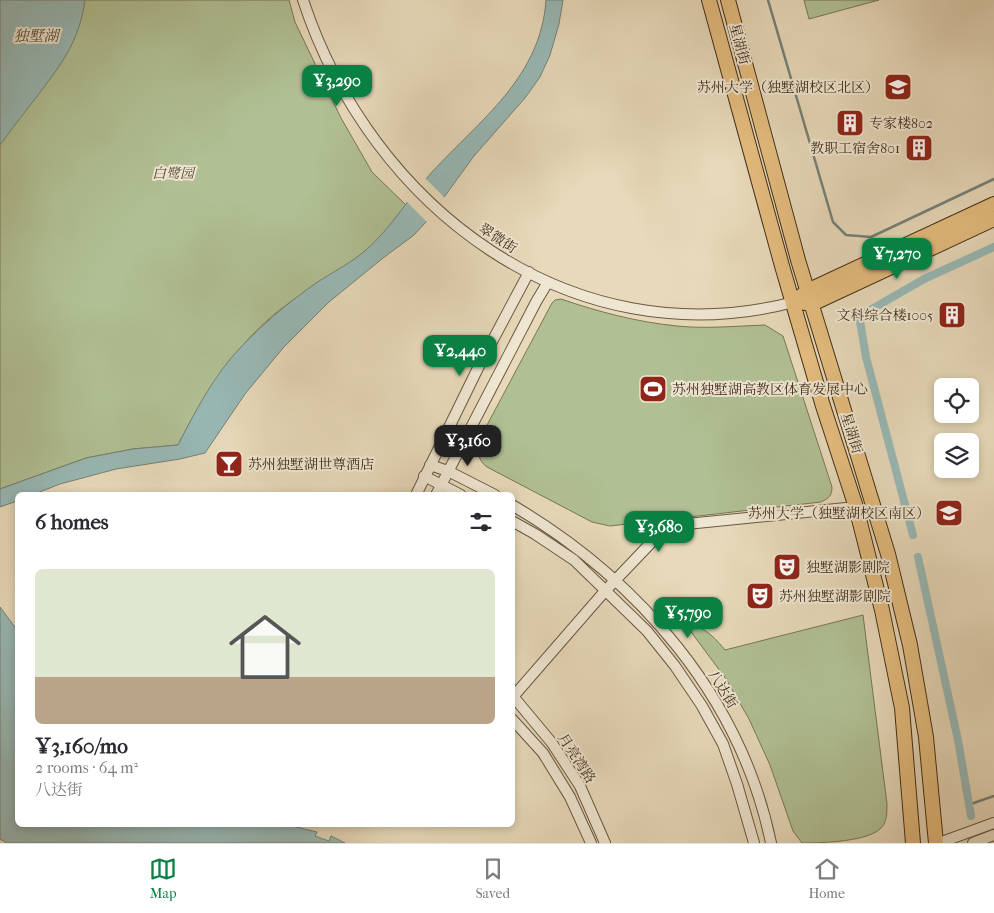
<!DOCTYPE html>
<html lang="en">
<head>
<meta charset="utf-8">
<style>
  :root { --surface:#fff; --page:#f2f2f3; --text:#2b2b33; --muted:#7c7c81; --line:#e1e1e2; --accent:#0b8043 }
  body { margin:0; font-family:"IM FELL French Canon","Noto Serif SC",serif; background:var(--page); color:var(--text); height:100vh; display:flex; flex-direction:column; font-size:19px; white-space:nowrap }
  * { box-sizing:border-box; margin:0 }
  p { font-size:16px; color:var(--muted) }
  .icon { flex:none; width:28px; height:28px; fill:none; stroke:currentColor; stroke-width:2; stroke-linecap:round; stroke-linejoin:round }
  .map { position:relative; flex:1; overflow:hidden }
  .panel { position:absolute; left:15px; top:492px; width:500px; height:335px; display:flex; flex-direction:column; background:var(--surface); border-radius:8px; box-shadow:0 2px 8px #0003 }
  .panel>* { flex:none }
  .fabs { position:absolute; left:934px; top:378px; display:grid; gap:10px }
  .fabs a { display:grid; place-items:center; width:45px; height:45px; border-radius:8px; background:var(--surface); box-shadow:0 2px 8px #0003; font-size:25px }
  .price { position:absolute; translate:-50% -42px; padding:0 11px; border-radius:10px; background:var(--accent); color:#fff; font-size:16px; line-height:32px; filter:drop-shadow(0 1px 2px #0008) }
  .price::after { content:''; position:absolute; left:50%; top:30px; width:15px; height:11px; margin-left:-8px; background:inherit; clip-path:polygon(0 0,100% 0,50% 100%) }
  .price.current { background:#222; color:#fff }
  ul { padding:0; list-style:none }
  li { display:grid; align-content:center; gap:10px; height:265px; padding:0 20px }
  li+li { border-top:1px solid var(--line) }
  li span { display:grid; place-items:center; height:155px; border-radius:8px; color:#555 }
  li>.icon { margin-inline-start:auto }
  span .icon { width:90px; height:90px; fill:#fffc; stroke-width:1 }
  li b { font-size:21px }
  h2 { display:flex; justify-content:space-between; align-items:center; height:60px; padding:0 20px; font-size:21px }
  .tab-bar { display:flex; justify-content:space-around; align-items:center; height:70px; border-top:1px solid var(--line); background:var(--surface); font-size:14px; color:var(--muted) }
  .tab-bar a { display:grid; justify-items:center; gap:2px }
  .tab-bar .current { color:var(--accent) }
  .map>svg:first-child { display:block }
  .green { fill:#b0c094; stroke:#787656 }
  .water { fill:#98b9b6; stroke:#758177 }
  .pier { fill:#e7d9ba }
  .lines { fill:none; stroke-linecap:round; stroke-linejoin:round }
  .stream { stroke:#758177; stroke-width:2.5 }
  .canal { stroke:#98b9b6; stroke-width:8 }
  .minor-casing { stroke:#6a5841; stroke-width:12 }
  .major-casing { stroke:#412d19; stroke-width:16 }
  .minor { stroke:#efe6d2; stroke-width:10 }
  .major { stroke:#e4bc7d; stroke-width:14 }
  .labels { text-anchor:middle; stroke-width:4; stroke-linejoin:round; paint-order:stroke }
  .street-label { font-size:14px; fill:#412d19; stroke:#efe6d2 }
  .poi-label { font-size:14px; fill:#412d19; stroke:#efe6d2; text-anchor:start }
  .park-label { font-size:14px; font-style:italic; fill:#574a32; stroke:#efe6d2 }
  .water-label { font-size:15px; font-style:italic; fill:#524938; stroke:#efe6d2 }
</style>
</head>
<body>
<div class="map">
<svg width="994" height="843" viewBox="0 0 994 843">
  <rect width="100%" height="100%" fill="#e7d9ba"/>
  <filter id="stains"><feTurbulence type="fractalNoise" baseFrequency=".004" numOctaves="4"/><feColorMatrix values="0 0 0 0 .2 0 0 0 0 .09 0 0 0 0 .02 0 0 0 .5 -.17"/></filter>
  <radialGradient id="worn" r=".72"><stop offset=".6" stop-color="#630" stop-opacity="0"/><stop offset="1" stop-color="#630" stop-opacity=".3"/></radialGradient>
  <path class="green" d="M0,0H289L295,22L341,118L372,172L406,205C394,221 381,238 365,251C339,273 308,288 281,309C235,345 204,394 178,445L133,449L86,458L0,489Z
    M804,0H879L809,19Z
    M561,299C599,312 637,322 677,326C706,329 736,326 765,325L783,336L832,487C832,496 829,498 821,502L610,526L592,522L487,467C478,460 478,454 478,442L552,303L555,300Z
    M863,615L887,804C887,812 887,821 882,827C870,842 820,843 802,843L793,831L770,765L749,719L726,679L683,621C704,628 710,632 725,650Z"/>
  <path class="water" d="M0,0H85C79,43 60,66 35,99C23,114 11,130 0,145Z
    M546,0H563L559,24L550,55L540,77L525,98L474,156L426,222L414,235L383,258L329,302L283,348L245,394L205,453L180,459L116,469L60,484L32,495H18L17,501L0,507V489L86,458L133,449L178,445C196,410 214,375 241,347C264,323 289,302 316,283C333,272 351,263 366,250C392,227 409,197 432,172C480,120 541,77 546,0Z
    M0,607L17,630L18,825H288L317,832L315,836L329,841L331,836L345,843H7L0,839Z"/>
  <path class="pier" d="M424,177L445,198L428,223L406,201Z"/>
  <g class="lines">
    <path class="stream" d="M768,0L833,222L846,235L871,237L994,179
      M968,805L994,796"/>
    <path class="canal" d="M913,535L866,357L860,321L865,313L924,279L994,247
      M918,557L958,740L971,816"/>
    <defs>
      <path id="minor" d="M303,0C371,207 571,360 794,302
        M430,465L448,471L495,495
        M424,476L461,495
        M416,495L478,368L529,272
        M436,495L536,302L548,282
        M512,505C638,579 741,697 771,843
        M512,521L535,534L574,560L647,631L675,666L702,706L723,744L737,784L754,843
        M512,695L552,743L580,786L605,843
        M512,698L605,591L667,526L856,507
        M512,719L543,753L570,797L591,843
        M939,843L994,823
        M973,843L994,835"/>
      <path id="major" d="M709,0L782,266L823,406L856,507L882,610L902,708L913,843
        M728,0L798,260L888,554L910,645L926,737L936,843
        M800,297L807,291L994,204
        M805,303L812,304L994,219"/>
    </defs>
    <use href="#minor" class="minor-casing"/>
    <use href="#major" class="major-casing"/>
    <use href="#minor" class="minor"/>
    <use href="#major" class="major"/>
  </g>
  <defs>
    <symbol id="university-square" viewBox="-11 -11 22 22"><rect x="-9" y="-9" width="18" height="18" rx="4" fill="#8f2418" stroke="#efe6d2"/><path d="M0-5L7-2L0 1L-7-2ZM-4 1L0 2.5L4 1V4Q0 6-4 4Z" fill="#fff"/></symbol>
    <symbol id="building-square" viewBox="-11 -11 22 22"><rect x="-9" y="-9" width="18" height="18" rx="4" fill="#8f2418" stroke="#efe6d2"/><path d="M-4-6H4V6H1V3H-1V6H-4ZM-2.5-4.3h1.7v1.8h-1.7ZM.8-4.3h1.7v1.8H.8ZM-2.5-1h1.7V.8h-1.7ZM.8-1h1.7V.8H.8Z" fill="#fff"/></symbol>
    <symbol id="stadium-square" viewBox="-11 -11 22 22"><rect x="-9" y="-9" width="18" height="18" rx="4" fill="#8f2418" stroke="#efe6d2"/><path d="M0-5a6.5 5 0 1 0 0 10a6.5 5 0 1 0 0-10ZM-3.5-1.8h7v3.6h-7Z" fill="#fff"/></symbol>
    <symbol id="bar-square" viewBox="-11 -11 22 22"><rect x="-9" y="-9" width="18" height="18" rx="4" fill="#8f2418" stroke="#efe6d2"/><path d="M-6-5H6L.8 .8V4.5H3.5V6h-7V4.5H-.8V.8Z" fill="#fff"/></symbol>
    <symbol id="theatre-square" viewBox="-11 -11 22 22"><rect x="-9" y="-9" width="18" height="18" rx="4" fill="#8f2418" stroke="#efe6d2"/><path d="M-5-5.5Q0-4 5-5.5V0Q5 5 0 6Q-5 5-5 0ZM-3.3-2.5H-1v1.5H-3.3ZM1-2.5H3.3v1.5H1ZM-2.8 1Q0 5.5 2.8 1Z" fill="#fff"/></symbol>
  </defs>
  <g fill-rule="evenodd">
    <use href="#university-square" x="882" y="71" width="32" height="32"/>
    <use href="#building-square" x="834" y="107" width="32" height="32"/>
    <use href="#building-square" x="903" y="132" width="32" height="32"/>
    <use href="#building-square" x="936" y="299" width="32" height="32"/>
    <use href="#stadium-square" x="637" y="373" width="32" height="32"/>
    <use href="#bar-square" x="213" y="448" width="32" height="32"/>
    <use href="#university-square" x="933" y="497" width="32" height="32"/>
    <use href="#theatre-square" x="771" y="551" width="32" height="32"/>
    <use href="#theatre-square" x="744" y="580" width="32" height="32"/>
  </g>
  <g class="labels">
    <g class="street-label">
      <text transform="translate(740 44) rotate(75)" y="5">星湖街</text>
      <text transform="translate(498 238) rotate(33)" y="5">翠微街</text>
      <text transform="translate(852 433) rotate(73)" y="5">星湖街</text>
      <text transform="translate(723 689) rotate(58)" y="5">八达街</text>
      <text transform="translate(577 758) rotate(57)" y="5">月亮湾路</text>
    </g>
    <g class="poi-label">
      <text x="879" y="92" text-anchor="end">苏州大学（独墅湖校区北区）</text>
      <text x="869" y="128">专家楼802</text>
      <text x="900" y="153" text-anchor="end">教职工宿舍801</text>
      <text x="933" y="320" text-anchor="end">文科综合楼1005</text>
      <text x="672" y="394">苏州独墅湖高教区体育发展中心</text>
      <text x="248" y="469">苏州独墅湖世尊酒店</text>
      <text x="930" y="518" text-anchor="end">苏州大学（独墅湖校区南区）</text>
      <text x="806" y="572">独墅湖影剧院</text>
      <text x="779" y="601">苏州独墅湖影剧院</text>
    </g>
    <g class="park-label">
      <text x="173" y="178">白鹭园</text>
    </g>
    <g class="water-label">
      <text x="36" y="41">独墅湖</text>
    </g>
  </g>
  <rect width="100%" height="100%" filter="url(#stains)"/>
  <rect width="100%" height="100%" fill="url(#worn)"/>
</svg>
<div class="fabs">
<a><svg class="icon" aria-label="locate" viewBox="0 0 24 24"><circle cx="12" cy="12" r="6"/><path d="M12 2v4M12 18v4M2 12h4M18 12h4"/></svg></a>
<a><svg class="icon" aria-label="layers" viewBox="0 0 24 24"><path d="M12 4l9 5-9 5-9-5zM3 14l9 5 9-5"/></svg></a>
</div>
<b class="price" style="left:337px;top:107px">¥3,290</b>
<b class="price" style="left:897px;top:280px">¥7,270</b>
<b class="price" style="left:460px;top:377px">¥2,440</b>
<b class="price current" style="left:468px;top:467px">¥3,160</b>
<b class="price" style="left:659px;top:553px">¥3,680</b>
<b class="price" style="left:688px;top:639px">¥5,790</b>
<section class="panel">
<h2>6 homes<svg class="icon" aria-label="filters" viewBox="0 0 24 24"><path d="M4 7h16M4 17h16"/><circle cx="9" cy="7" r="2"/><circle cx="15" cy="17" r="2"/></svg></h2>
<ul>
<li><span style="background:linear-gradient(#dfe7d0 70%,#b9a48a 0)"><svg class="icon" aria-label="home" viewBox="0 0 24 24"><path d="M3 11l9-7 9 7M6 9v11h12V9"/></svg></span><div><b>¥3,160/mo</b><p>2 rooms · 64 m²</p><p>八达街</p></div></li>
</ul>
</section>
</div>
<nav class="tab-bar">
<a class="current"><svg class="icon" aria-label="map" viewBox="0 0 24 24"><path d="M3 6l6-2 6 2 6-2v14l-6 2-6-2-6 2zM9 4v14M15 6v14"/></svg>Map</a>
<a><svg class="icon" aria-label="saved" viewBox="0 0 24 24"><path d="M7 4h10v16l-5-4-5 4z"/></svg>Saved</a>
<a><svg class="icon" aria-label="home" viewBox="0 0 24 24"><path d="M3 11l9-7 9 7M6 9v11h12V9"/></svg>Home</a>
</nav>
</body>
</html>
